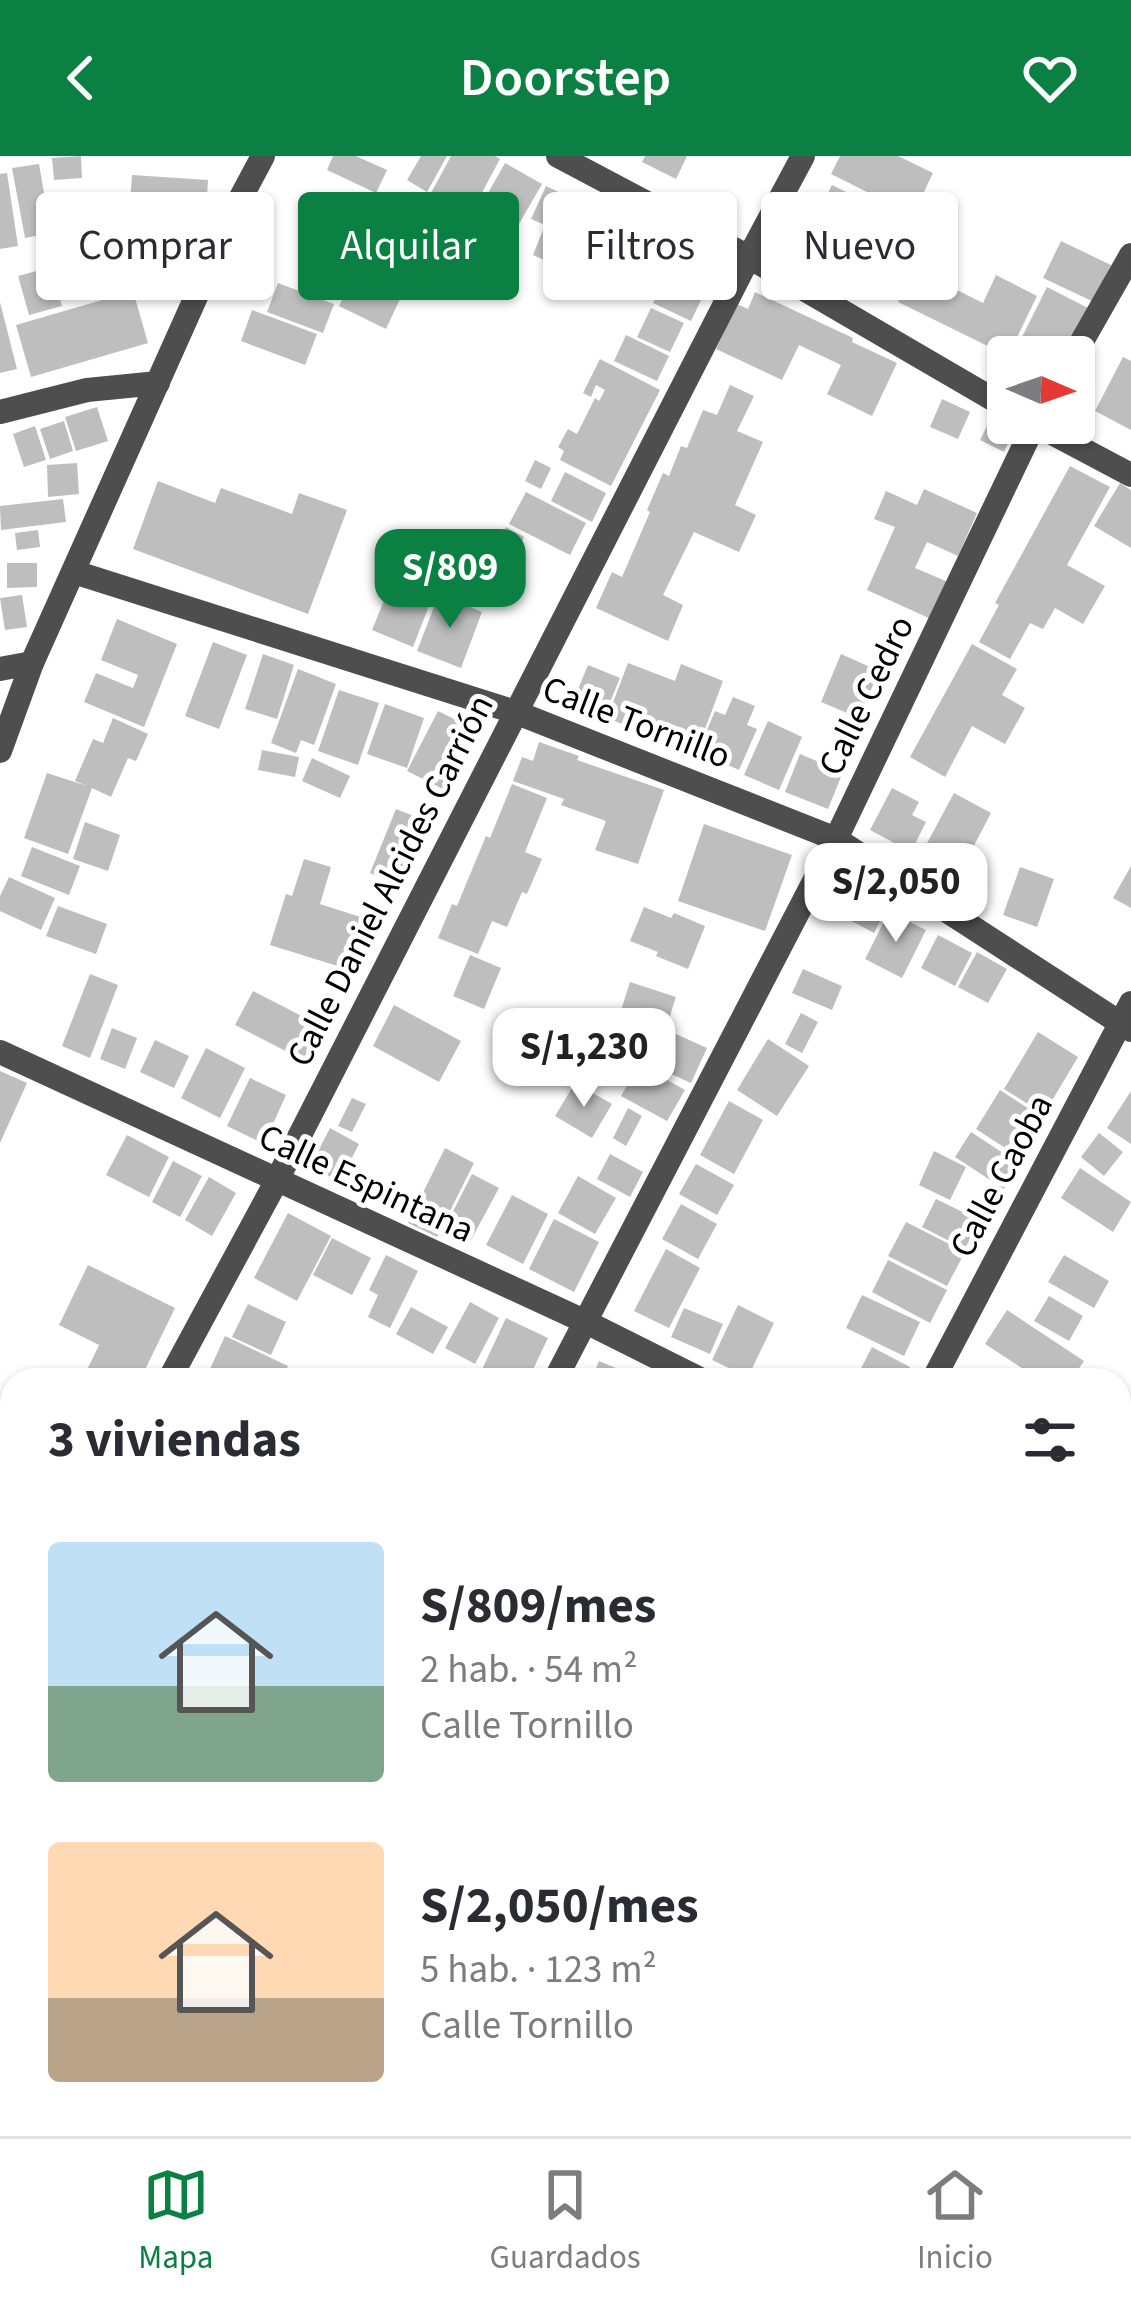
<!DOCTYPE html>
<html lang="es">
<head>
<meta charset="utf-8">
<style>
  :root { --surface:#fff; --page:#f2f2f3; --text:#2b2b33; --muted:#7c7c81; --line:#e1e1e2; --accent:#0b8043 }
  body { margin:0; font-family:"Source Sans 3",sans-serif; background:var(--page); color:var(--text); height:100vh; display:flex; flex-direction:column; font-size:45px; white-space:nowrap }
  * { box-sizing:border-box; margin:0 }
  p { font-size:39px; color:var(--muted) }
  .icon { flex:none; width:66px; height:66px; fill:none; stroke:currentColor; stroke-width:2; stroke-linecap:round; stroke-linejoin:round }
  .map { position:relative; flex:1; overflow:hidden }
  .panel { position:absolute; left:0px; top:1212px; width:1131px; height:768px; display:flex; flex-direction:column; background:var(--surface); border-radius:36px 36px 0 0; box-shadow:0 3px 9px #0004 }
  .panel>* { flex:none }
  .hud { position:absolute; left:36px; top:36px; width:1059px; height:108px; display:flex; gap:24px }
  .needle { width:78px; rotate:92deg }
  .fabs { position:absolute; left:987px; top:180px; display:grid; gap:24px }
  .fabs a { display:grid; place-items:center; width:108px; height:108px; border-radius:12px; background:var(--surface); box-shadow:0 3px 9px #0004; font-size:60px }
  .price { position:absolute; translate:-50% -102px; padding:0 27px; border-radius:24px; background:#fff; color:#222; font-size:39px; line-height:78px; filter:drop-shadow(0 3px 6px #0008) }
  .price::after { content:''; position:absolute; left:50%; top:72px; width:36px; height:27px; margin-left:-18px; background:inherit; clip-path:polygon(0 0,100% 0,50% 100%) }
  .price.active { background:var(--accent); color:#fff }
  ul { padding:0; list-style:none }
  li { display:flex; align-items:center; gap:36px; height:300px; padding:0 48px }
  li span { display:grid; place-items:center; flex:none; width:336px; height:240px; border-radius:12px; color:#555 }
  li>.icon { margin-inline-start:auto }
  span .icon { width:144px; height:144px; fill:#fffc; stroke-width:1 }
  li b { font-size:51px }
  h2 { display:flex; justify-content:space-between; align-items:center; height:144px; padding:0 48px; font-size:51px }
  .pill { padding:0 42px; border-radius:12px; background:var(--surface); box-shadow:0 3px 9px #0004; font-size:42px; line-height:108px }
  .pill.active { background:var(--accent); color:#fff }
  header { display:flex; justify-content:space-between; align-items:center; height:156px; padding:0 48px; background:var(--accent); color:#fff; font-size:54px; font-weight:600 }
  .tab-bar { display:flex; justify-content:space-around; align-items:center; height:168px; border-top:3px solid var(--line); background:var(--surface); font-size:33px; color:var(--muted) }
  .tab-bar a { display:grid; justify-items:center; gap:6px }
  .tab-bar .active { color:var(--accent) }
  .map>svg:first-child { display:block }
  .building { fill:#bebebe }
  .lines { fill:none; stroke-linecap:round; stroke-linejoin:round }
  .minor { stroke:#4e4e4e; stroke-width:24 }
  .tertiary { stroke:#4e4e4e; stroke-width:24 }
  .labels { text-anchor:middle; stroke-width:10; stroke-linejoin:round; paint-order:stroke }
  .street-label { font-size:36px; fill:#000; stroke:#fff }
</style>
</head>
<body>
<header><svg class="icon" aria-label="back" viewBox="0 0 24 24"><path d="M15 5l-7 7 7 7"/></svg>Doorstep<svg class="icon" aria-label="heart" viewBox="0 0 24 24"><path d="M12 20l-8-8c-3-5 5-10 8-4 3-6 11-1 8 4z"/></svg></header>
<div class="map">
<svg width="1131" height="1980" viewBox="0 0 1131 1980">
  <rect width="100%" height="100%" fill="#fff"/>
  <path class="building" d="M81,0L82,22L54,24L52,2Z
    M333,0H356L387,14L376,37L327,14Z
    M421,0H447L427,36L407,24Z
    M451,0H495L500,3L457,83L418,61Z
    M645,0H687L676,23L642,6Z
    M840,0H898L933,17L913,59L831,18Z
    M505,7L542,28L497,106L461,85Z
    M39,8L51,77L25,82L12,12Z
    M7,17L18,90L0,93V18Z
    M132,19L208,24L205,79L128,74Z
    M832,29L870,48L840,111L801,92Z
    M546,30L583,48L556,109L533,99L545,69L531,63Z
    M585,52L617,66L595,115L564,101Z
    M319,54L350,68L336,103L304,89Z
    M84,58L90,87L63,94L57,65Z
    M630,69L676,90L651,144L611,126L621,104L615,101Z
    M1061,85L1111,109L1094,146L1043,122Z
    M863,89L894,105L880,134L848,118Z
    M681,101L714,117L691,165L653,147L668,115L674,117Z
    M920,101L949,115L943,127L983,147L996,119L1037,140L1008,200L898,146Z
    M51,111L62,150L29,159L18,120Z
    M353,120L400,143L386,173L339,150Z
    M278,127L334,148L323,177L267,156Z
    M1047,131L1088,152L1063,201H1012Z
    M133,135L148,187L31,221L16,169Z
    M755,136L853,182L852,186L897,207L872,260L827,238L841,209L799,189L782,224L716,193L737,148L748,153Z
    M0,146L17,213L0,217Z
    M651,152L684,167L670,196L637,181Z
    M252,154L317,178L305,209L241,185Z
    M626,179L669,200L657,225L614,205Z
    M1123,201L1131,205V274L1095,255Z
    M600,203L660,234L611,330L560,304L564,295L558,291L568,273L577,278L595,242L599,245L605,234L596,229L591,241L583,237Z
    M730,229L754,240L737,275L763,286L735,349L756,359L739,396L694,376L663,439L683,449L668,485L596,452L612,416L622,421L650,356L647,354L663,317L669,320L681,290L687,292L703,254L717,259Z
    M942,243L970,256L958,283L930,271Z
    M97,251L108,285L76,295L65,261Z
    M64,265L73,295L50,303L40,273Z
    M35,270L46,304L24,311L13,278Z
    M987,270L1011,281L1004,296L980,284Z
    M535,304L551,312L541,333L525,325Z
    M77,307L79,338L48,341L47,309Z
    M1070,310L1110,331L1067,409L1105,430L1083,468L1055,452L1043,473L1030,467L1010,503L979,486L999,449L995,447Z
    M565,316L606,337L592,366L551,345Z
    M158,325L215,347L221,332L292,358L299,337L347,354L308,458L133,393Z
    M1120,327L1131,334V392L1094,370Z
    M924,333L977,357L958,400L927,386L915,412L948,426L931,463L867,434L895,371L874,363L886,335L917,349Z
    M526,336L586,367L570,399L509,368Z
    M63,343L66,366L1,374L0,350Z
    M506,371L524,381L512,404L494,395Z
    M38,374L40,391L17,394L15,377Z
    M405,393L438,407L431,426L437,429L413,491L372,474Z
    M7,407H37V431L7,432Z
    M439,438L482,456L461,512L417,495Z
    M22,439L27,471L5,474L0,442Z
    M117,463L177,488L144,571L84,546L96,517L133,532L138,519L101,504Z
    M213,486L247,499L219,573L185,560Z
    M972,488L1017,513L1002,539L1025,552L1005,588L972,570L945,621L910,601Z
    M263,498L294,509L277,563L245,553Z
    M841,498L879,515L859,562L821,546Z
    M628,507L675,525L681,508L723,525L696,597L607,562Z
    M588,509L620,522L604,561L572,548Z
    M298,513L336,528L314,589L301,584L296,597L271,587Z
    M339,534L379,547L358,609L318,595Z
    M733,541L755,550L747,569L757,573L739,614L698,595L715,555L725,559Z
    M385,548L424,562L407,612L367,598Z
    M438,555L474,573L443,633L407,615Z
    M113,562L148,578L136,605L128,602L111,641L92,632L68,698L24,682L47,617L87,630L75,625L93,583L103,587Z
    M768,565L802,581L779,634L744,619Z
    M539,586L579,600L577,604L664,634L638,708L595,694L606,665L561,649L564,643L513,625L522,601L533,605Z
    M262,594L299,601L295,621L258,614Z
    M800,598L843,616L828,653L785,636Z
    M312,602L350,620L340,642L302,625Z
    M512,628L547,642L525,696L542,703L527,738L522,736L507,771L492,765L478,798L438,782L452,748L457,750L486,680L490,682Z
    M892,632L919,646L912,659L926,666L911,696L870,674Z
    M954,637L991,657L957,722L919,702Z
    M396,653L424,664L398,729L370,717Z
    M85,666L120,679L108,715L73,703Z
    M704,668L792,699L765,775L678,745Z
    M32,691L80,710L69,739L21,720Z
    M304,703L331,711L320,748L376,766L360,817L270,789L286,738L292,740Z
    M1131,710V752L1113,742Z
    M1020,711L1054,723L1037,771L1003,759Z
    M9,721L55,742L41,774L0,755V740Z
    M856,727L890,745L874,777L840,759Z
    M58,750L107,768L96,798L46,780Z
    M644,751L671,762L674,757L705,770L688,813L656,800L658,796L630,785Z
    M889,756L926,774L902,822L865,803Z
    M938,779L972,797L955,830L921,812Z
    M977,796L1007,813L988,847L958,831Z
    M470,799L501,812L484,853L453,840Z
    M803,813L842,830L832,854L792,837Z
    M90,818L118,829L90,902L62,890Z
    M630,826L676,841L663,882L617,867Z
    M253,835L321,870L303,904L235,869Z
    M394,849L461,885L439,926L373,890Z
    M801,857L818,866L802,897L785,888Z
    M112,872L137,882L125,913L100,903Z
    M1038,876L1078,901L1044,958L1004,933Z
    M676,878L707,892L691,927L660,913Z
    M768,883L809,910L777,960L737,934Z
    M155,884L189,900L174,932L140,916Z
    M206,892L245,912L220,962L181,942Z
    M639,908L685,934L667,965L621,940Z
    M0,915L27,927L0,987Z
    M250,922L286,939L264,988L227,970Z
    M575,927L612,948L592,982L555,960Z
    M1000,934L1040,960L1016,999L976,973Z
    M1131,935V988L1107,972Z
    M352,942L366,948L352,976L338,970Z
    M729,945L763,964L734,1018L700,999Z
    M628,952L642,960L626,990L613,982Z
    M330,972L359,988L340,1025L310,1011Z
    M971,976L1020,1008L1004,1033L955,1001Z
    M1099,977L1123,996L1104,1020L1081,1001Z
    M127,979L169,1001L149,1041L106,1019Z
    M445,992L474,1007L437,1081L408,1067Z
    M934,995L966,1011L950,1044L919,1029Z
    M610,998L643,1016L630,1041L597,1023Z
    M173,1005L202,1020L180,1061L152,1046Z
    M696,1008L734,1029L717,1059L679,1038Z
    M1080,1012L1131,1046L1113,1076L1061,1042Z
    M472,1018L499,1032L471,1084L445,1071Z
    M578,1020L616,1042L595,1078L558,1057Z
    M209,1021L236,1037L212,1080L185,1064Z
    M512,1039L548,1058L523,1108L486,1089Z
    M936,1043L979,1064L965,1093L922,1071Z
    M681,1048L717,1068L698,1103L662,1083Z
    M288,1057L331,1080L297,1145L254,1122Z
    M554,1063L599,1086L574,1136L529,1113Z
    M906,1066L965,1096L947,1130L888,1100Z
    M332,1082L371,1102L352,1139L313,1119Z
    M666,1093L700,1112L669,1172L634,1155Z
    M386,1099L418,1115L390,1172L368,1161L378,1139L369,1134Z
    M1064,1099L1109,1125L1094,1152L1048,1126Z
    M888,1104L947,1134L930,1167L872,1136Z
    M88,1109L175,1152L140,1224H93L84,1220L99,1189L59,1169Z
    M862,1139L920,1166L904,1200L846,1172Z
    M1049,1140L1083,1160L1069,1185L1034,1165Z
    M470,1146L499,1162L475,1208L445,1192Z
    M248,1148L286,1166L271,1199L232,1181Z
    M738,1149L774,1167L748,1221L712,1204Z
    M411,1151L448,1171L433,1198L396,1178Z
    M684,1152L723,1168L710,1198L671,1181Z
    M1007,1154L1084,1205L1071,1224H1040L985,1188Z
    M506,1162L548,1182L528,1224H477Z
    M225,1180L288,1210L282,1224H201L206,1214L228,1224L210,1213Z
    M872,1191L910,1211L903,1224H855Z
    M599,1205L628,1217L625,1224H591Z
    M0,1602L12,1609V1648L0,1641Z
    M0,1741L12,1749V1779L0,1772Z
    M0,1826H12V1862H0Z"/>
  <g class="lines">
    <path class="minor" d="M558,0L749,101L1008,252
      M1073,201L1131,99
      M0,256L87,234L158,227
      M1033,267L1131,319
      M74,416L515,556L836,683L1131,874
      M0,513L32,507
      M0,896L586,1166L702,1224
      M169,1224L277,1024L749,101L803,0
      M555,1224L836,683L1035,267
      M933,1224L1131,847
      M1119,1440L1131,1447
      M0,1462L12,1468
      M0,1535L12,1513
      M1119,1676L1131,1634
      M0,1796H12"/>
    <path class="tertiary" d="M0,595L32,507L238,47L263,0"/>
  </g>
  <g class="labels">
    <g class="street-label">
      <text transform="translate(865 539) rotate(-64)" y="13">Calle Cedro</text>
      <text transform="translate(637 565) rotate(21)" y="13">Calle Tornillo</text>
      <text transform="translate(389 724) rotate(-63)" y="13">Calle Daniel Alcides Carrión</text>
      <text transform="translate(1000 1019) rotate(-62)" y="13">Calle Caoba</text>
      <text transform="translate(367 1026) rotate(25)" y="13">Calle Espintana</text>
    </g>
  </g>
</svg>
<div class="fabs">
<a><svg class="needle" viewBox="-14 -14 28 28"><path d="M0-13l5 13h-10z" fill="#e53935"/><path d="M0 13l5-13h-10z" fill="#7c7c81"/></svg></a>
</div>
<b class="price active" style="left:450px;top:475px">S/809</b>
<b class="price" style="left:896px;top:789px">S/2,050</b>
<b class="price" style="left:584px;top:954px">S/1,230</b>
<div class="hud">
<a class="pill">Comprar</a>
<a class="pill active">Alquilar</a>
<a class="pill">Filtros</a>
<a class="pill">Nuevo</a>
</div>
<section class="panel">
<h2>3 viviendas<svg class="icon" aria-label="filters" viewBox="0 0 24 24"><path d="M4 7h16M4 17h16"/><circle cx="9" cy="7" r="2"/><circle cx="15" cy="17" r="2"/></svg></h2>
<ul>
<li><span style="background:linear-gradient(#bfe0f5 60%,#7fa58c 0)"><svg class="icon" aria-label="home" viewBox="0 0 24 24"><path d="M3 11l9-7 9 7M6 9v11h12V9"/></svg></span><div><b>S/809/mes</b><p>2 hab. · 54 m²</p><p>Calle Tornillo</p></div></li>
<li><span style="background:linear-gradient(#ffd9b3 65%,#b9a48a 0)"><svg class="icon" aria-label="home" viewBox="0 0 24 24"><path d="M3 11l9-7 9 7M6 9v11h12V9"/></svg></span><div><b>S/2,050/mes</b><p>5 hab. · 123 m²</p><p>Calle Tornillo</p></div></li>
</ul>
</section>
</div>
<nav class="tab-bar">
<a class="active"><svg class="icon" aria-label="map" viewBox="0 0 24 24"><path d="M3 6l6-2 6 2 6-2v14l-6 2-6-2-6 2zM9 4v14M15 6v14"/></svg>Mapa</a>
<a><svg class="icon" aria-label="saved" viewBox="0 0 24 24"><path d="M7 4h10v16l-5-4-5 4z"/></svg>Guardados</a>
<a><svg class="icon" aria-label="home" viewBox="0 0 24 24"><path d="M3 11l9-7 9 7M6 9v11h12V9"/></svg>Inicio</a>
</nav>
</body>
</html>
